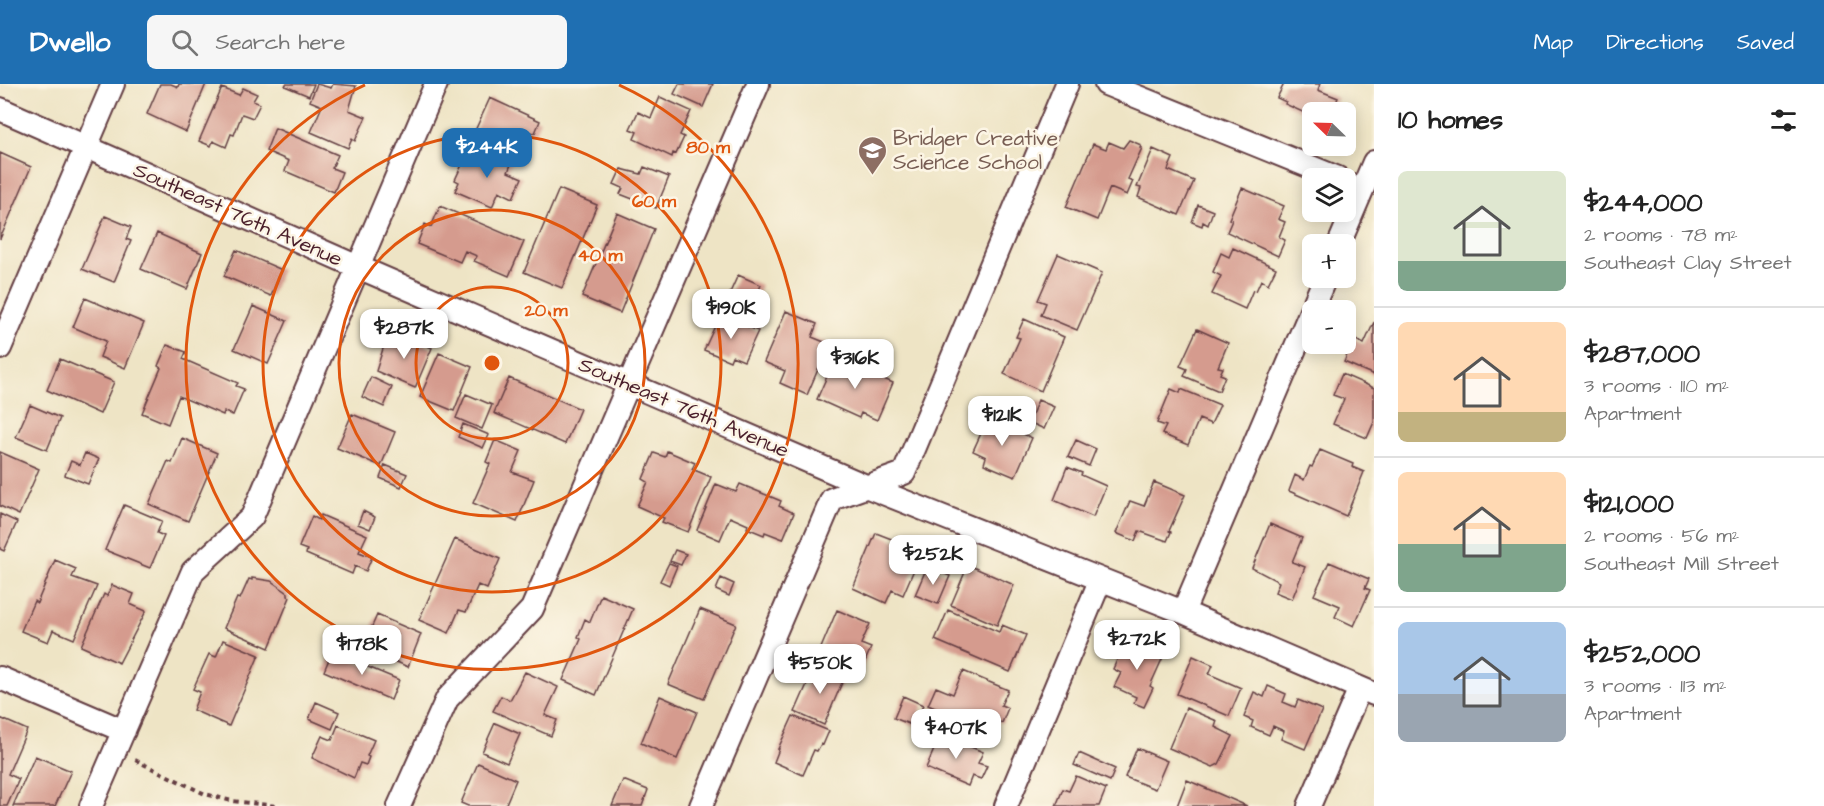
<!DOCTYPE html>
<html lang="en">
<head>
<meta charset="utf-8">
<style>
  :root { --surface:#fff; --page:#f6f6f6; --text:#222; --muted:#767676; --line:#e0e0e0; --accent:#1f6fb2 }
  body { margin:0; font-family:"Architects Daughter",sans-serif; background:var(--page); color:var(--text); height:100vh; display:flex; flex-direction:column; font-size:22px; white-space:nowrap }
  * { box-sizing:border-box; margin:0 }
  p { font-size:20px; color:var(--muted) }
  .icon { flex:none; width:33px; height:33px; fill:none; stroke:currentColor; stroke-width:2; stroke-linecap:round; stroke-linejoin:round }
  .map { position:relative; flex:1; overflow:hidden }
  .side { display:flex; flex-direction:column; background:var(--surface); width:450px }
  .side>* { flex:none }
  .needle { width:39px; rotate:293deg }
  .controls { position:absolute; left:1302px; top:18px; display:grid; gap:12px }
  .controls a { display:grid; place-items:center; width:54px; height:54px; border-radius:9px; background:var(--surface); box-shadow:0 3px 15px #0003; font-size:30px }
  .price { position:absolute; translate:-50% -51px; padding:0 14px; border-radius:12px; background:#fff; color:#222; font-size:20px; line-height:39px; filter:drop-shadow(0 2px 3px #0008) }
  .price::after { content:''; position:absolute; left:50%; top:36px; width:18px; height:14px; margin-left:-9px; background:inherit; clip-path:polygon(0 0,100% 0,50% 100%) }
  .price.on { background:var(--accent); color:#fff }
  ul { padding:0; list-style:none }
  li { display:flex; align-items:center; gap:18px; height:150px; padding:0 24px }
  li+li { border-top:2px solid var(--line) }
  li span { display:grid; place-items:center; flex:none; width:168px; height:120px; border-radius:9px; color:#555 }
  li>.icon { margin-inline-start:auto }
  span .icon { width:72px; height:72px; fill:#fffc; stroke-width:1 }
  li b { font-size:26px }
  h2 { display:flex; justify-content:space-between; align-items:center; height:72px; padding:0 24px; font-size:26px }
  header { display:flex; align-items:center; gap:36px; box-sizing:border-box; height:84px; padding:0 30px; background:var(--accent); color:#fff }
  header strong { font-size:28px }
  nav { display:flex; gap:33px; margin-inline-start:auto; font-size:21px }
  .search { width:420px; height:54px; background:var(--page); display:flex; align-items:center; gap:15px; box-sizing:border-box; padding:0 21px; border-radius:9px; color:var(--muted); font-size:22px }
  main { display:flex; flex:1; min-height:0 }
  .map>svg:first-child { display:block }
  .building { fill:#d59b8e }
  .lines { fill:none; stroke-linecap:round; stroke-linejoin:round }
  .minor-casing { stroke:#633d42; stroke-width:26 }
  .path { stroke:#633d42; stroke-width:4; stroke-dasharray:4.5 4.5; stroke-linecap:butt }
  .minor { stroke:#fff; stroke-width:22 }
  .ring { fill:none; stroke:#e0560e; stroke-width:3 }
  .labels { text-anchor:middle; stroke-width:5; stroke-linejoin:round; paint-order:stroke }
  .education-label { font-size:21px; fill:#785e54; stroke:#fcf5e5; text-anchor:start }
  .street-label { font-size:21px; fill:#4a1f2b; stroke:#fcf5e5 }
  .centre { fill:#e0560e; stroke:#fcf5e5; stroke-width:3 }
  .ring-label { font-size:18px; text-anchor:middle; font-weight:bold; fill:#e0560e; stroke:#fcf5e5; stroke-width:5; stroke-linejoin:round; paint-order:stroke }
</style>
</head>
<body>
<header>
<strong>Dwello</strong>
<div class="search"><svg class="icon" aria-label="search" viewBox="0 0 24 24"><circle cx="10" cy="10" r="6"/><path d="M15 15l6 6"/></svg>Search here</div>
<nav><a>Map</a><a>Directions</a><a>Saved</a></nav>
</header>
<main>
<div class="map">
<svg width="1374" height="722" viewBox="0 0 1374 722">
  <rect width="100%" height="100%" fill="#fcf5e5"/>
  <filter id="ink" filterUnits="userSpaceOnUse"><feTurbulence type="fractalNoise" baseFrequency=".0167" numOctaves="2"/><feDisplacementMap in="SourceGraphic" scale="12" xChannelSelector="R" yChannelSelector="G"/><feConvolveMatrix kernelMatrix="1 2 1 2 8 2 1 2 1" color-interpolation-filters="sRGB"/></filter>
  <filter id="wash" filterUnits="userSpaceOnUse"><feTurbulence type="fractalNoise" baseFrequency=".008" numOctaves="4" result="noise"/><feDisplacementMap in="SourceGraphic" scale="24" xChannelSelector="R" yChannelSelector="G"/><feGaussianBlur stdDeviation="1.35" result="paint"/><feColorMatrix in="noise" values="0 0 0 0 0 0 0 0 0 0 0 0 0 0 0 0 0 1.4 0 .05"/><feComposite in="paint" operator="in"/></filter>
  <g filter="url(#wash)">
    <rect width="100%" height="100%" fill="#eee4c5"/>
    <g id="blocks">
      <path class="building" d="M160,0H171L178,3L179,0H206L186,48L147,30Z
        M286,0H314L309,12L285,2Z
        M317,0L331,4L333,0L356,2L349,26L366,33L355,57L352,55L348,64L311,48L322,22L310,17Z
        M679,0H713L703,23L674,10Z
        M1284,0H1320L1318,6L1338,14L1332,28H1323L1312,24L1309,31L1285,20L1286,18L1277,14Z
        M222,4L239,11L243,4L257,10L253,17L260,20L253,34L242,30L234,51L231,50L226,63L213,57L211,62L199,57Z
        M660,13L691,27L680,51L684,53L676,70L673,69L672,73L634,55L637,48L630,45L638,28L651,34Z
        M490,14L540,37L535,49L529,48L524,59L504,51L500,62L473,51Z
        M275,44L338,71L332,84L342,88L334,108L285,87L289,77L266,67Z
        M1129,56L1141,61L1140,64H1142L1128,95L1133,97L1127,111L1110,104L1097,136L1066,123L1093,60L1106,65L1109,58L1123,64Z
        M1153,65L1173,74L1168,86L1194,97L1179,131L1138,113L1141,104L1137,103Z
        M488,68L512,78L508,88L522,94L513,114L499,107L492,123L455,107L459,98L455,96L466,72L482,79Z
        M0,69L31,83L0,155Z
        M644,83L669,93L656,124L620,110L623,104L614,100L621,85L641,90Z
        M1242,104L1284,122L1278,135L1285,138L1279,153L1285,156L1278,172L1227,148L1232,136L1229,135Z
        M559,105L597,121L562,204L524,188Z
        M1198,121L1213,127L1208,141L1203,138L1202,142L1192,138Z
        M440,122L524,158L509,192L474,177L477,172L465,167L460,178L417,160L425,140L431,143Z
        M617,129L654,145L620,229L582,213Z
        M105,132L131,143L126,155L131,157L114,198L82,185Z
        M157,149L202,169L187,205L141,185Z
        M1233,164L1276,184L1268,200L1261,196L1256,207L1253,206L1245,225L1212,210L1221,192L1213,188L1221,169L1229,173Z
        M236,166L282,186L271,212L224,192Z
        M1058,170L1102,189L1077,246L1041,231L1046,219L1038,216Z
        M738,191L761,201L753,222L729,211Z
        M85,214L144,239L125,284L100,273L106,257L73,243Z
        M253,222L287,237L268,280L234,265Z
        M786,227L817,240L812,253L829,260L807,311L780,299L785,287L764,278Z
        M720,231L758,247L744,277L732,272L730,277L704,266Z
        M1024,235L1064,253L1041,307L1004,290L1020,254L1016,253Z
        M1374,238V291L1344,278L1354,255L1364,260Z
        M1197,245L1228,259L1218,283L1223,284L1220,290L1225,292L1219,307L1184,292L1187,285L1180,282Z
        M387,252L404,258L406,252L432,264L415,304L376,287Z
        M167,261L186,268L183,275L238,299L236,302L244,305L233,331L224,328L223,331L179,312L168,340L142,329L161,284L158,282Z
        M439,269L472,283L454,327L420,313Z
        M835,274L893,299L877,336L861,329L859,334L817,315Z
        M60,275L114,298L100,330L47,306Z
        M1342,290L1374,304V338L1367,354L1333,340L1344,315L1333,311Z
        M371,293L392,303L384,323L362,313Z
        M509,294L580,325L565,360L494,329Z
        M1171,305L1180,309L1181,305L1220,321L1211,340L1199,335L1188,361L1162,350L1166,342L1157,339Z
        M466,310L492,321L482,345L456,334Z
        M1038,316L1054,323L1044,345L1029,338Z
        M30,321L60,334L47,366L16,353Z
        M352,330L395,348L381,382L337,364Z
        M988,334L1032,354L1015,393L984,380L986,373L973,367Z
        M463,340L489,351L483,364L458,353Z
        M182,354L217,369L188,437L149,420L168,377L172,379Z
        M495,356L521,367L512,388L534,396L517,438L473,419L490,380L486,378Z
        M1076,356L1096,365L1089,382L1068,373Z
        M1320,366L1353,380L1352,383L1364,388L1346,432L1289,407L1295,391L1304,396L1310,382L1312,383Z
        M667,367L695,379L692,385L711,393L688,448L662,438L664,434L637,422L648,398L643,395L654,369L665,373Z
        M0,368L39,385L19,431L0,422Z
        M85,369L99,375L88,400L65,391L71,377L80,381Z
        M385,381L407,390L401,403L380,394Z
        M1067,383L1082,389L1081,391L1106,402L1093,433L1054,416Z
        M1154,398L1185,411L1169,447L1171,448L1167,457L1139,447L1135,457L1116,449L1130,417L1144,422Z
        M716,400L736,408L740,400L781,417L779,422L794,429L783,455L765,448L764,451L747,444L748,441L730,433L720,456L697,446Z
        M124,421L162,437L157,449L164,452L150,484L105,466Z
        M363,427L375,433L370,445L358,440Z
        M0,430L17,438L4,467L0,465Z
        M321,431L367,451L359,468L372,473L366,487L355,482L352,490L306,470L307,466L299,463L312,432L319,436Z
        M1270,440L1302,454L1292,478L1305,483L1292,515L1275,508L1279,498L1252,484Z
        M876,449L907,461L901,475L916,481L903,511L892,506L886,519L853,504Z
        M455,455L500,475L487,505L478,501L466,528L459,526L449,549L419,536Z
        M675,466L686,470L681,481L670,477Z
        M55,476L76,485L72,493L97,502L74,555L53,546L48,558L21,547L34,517L37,519Z
        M1329,478L1369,495L1365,504L1370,506L1354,542L1335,533L1340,522L1314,511Z
        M669,479L677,482L669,501L660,497Z
        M968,481L1014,501L997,541L951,521Z
        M927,483L950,492L938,520L915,511Z
        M252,494L271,497L288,509V512L290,513L269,564L224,544L237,514L240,515L249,495L252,496Z
        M721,494L734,500L729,512L716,506Z
        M112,501L134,510L130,520L146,527L119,579L81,562L104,510L107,512Z
        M601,511L633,525L596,611L563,596L581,555L578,553L585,535L590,538Z
        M700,525L736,540L704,615L668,600Z
        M837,526L870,540L861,560L871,564L860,588L818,571Z
        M948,526L999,548L1002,541L1026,551L1010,588L935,556Z
        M377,531L421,550L408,583L363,563Z
        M1127,554L1163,573L1150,602L1153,604L1144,623L1134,619L1136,613L1114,603L1121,589L1113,585Z
        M223,556L259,571L229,642L193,626L200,608L193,605L209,570L216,573Z
        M332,568L399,596L391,616L324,587Z
        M1193,572L1213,581L1209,590L1241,604L1229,632L1177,610Z
        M815,582L844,594L824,641L795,628Z
        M963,587L1008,606L1001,621L1008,624L1002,639L972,627L968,638L928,621L936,603L953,610Z
        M525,588L558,603L545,631L557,636L551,652L493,627L501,612L510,616Z
        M1268,602L1286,610L1283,618L1295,623L1298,616L1322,626L1305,665L1281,655L1284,647L1273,642L1269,651L1251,643L1253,637L1244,633L1254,608L1264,613Z
        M660,612L697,628L677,675L641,659Z
        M903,612L923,621L914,642L894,634Z
        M316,618L339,628L332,645L309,635Z
        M1186,624L1217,637L1215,643L1233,652L1219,680L1213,683L1169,664Z
        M793,632L829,647L823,661L821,660L817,667L814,666L803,691L774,678L779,665H778Z
        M0,634L27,646L8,690L19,695L7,722H0Z
        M495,639L520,650L507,679L482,668Z
        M338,641L374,656L367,672L369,673L366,681L360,679L354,694L312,674L322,652L332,656Z
        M942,647L961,654L959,658L983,668L978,679L987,682L981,695L972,692L968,702L926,684Z
        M1137,664L1167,677L1155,705L1125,693Z
        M1079,669L1115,685L1110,697L1074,681Z
        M35,672L71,687L55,722H13Z
        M478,679L516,696L505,722H468L461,719Z
        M1076,692L1106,705L1099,722H1056L1063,705L1069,707Z
        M623,696L648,706L642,722H612Z
        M1187,696L1247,722H1177Z"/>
    </g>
  </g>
  <g filter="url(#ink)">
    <use href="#blocks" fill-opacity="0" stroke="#633d42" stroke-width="1.5"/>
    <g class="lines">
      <defs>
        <path id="minor" d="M1106,0L1338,94
          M0,25L358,183L868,403L1183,528L1374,610
          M1339,160L1374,78
          M0,264L113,0
          M1183,528L1325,194
          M0,594L124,647
          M91,722L193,487L252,433L436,0
          M399,722L447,615L532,525L758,0
          M701,722L832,415L904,389L1067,0
          M1006,722L1100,497
          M1309,722L1360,604"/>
      </defs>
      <use href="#minor" class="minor-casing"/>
      <path class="path" d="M135,676L205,710L232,717L278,722"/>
      <use href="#minor" class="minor"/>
    </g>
  </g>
  <g class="ring">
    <circle cx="492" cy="279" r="76"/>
    <circle cx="492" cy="279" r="153"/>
    <circle cx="492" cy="279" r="229"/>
    <path d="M619 1A306 306 0 1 1 365 1"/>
  </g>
  <defs>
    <symbol id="school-pin" viewBox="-11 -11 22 30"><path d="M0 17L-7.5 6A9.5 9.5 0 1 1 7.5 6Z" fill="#8d6e63" stroke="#fcf5e5"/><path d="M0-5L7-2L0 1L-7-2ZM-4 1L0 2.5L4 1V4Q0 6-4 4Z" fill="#fff"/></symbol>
  </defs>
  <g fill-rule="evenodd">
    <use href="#school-pin" x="856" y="50" width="33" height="45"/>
  </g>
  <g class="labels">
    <g class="education-label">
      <text x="893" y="61">Bridger Creative<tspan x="893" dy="24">Science School</tspan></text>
    </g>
    <g class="street-label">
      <text transform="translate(238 130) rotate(24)" y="7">Southeast 76th Avenue</text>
      <text transform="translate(684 323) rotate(23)" y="7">Southeast 76th Avenue</text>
    </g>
  </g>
  <circle cx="492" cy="279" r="9" class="centre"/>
  <g class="ring-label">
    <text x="708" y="69">80 m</text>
    <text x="654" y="123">60 m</text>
    <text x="600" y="177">40 m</text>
    <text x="546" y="232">20 m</text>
  </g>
</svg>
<div class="controls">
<a><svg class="needle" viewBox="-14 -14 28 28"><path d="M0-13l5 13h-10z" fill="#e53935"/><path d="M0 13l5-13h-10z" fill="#767676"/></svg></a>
<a><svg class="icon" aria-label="layers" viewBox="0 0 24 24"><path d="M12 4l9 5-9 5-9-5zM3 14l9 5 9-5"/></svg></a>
<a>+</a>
<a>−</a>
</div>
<b class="price on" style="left:487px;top:95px">$244K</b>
<b class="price" style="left:731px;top:256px">$190K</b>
<b class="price" style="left:404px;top:276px">$287K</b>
<b class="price" style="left:855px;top:306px">$316K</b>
<b class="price" style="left:1002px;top:363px">$121K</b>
<b class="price" style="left:933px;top:502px">$252K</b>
<b class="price" style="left:1137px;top:587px">$272K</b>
<b class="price" style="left:362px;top:592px">$178K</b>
<b class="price" style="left:820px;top:611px">$550K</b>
<b class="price" style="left:956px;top:676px">$407K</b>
</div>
<section class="side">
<h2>10 homes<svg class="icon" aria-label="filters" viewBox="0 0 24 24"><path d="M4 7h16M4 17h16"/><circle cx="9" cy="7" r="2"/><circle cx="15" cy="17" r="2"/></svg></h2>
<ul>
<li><span style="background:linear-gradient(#dfe7d0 75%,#7fa58c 0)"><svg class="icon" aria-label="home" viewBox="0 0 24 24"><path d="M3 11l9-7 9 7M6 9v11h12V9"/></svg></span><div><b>$244,000</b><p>2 rooms · 78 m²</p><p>Southeast Clay Street</p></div></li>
<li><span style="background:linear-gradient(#ffd9b3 75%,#c2b280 0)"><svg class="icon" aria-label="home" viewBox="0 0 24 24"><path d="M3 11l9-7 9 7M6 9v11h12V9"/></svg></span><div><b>$287,000</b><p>3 rooms · 110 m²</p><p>Apartment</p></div></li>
<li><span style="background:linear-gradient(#ffd9b3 60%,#7fa58c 0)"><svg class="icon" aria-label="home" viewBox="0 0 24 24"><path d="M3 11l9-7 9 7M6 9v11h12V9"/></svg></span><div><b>$121,000</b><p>2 rooms · 56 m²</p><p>Southeast Mill Street</p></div></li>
<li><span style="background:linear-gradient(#a9c7e8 60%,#9aa5b1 0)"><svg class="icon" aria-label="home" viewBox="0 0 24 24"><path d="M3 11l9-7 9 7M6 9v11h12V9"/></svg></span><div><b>$252,000</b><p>3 rooms · 113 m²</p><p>Apartment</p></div></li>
</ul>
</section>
</main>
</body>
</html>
